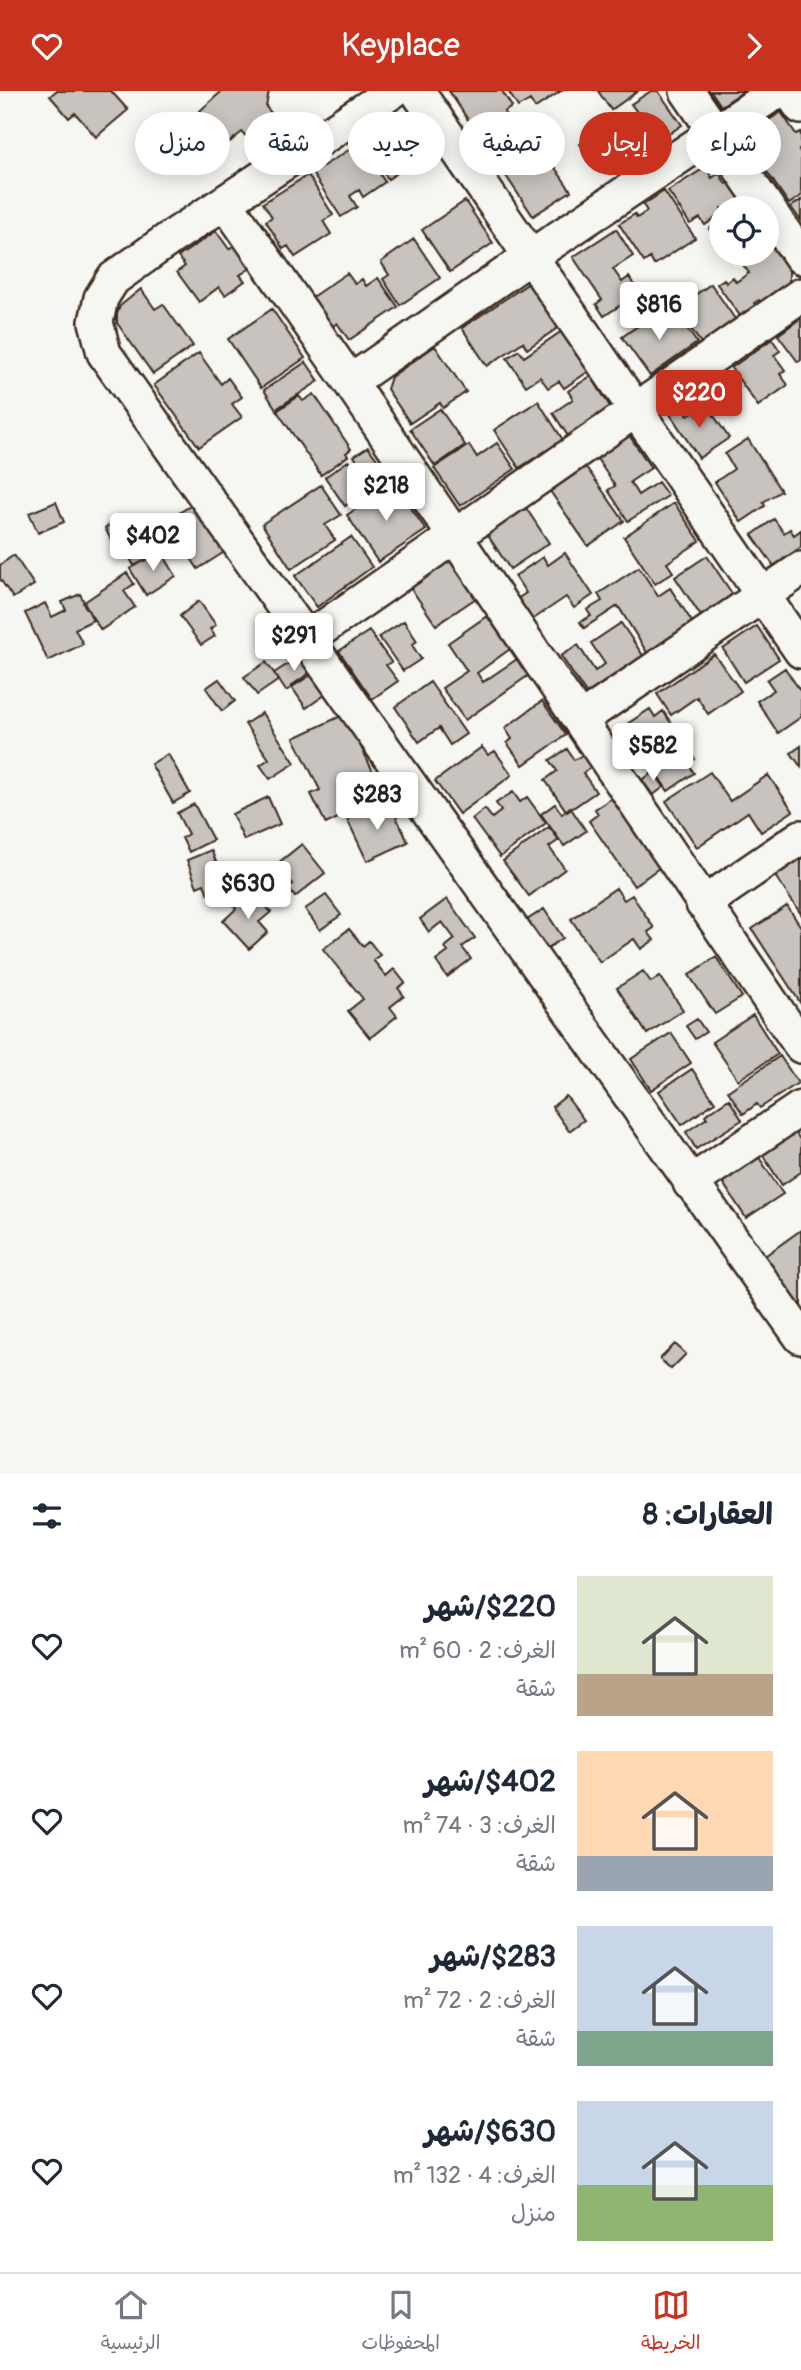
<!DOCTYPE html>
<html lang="ar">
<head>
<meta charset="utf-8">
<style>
  :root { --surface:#fff; --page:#f2f2f3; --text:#1f2937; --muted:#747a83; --line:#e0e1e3; --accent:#c8321e }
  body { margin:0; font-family:Pangolin,"Playpen Sans Arabic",sans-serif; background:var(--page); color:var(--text); direction:rtl; height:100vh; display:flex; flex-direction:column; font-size:26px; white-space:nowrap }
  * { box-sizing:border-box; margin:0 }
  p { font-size:23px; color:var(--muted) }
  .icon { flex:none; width:38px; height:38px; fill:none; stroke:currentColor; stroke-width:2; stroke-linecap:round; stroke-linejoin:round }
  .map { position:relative; height:1383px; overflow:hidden; direction:ltr }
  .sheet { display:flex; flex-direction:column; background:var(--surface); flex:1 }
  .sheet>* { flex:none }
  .banner { position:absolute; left:21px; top:21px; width:760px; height:63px; direction:rtl; display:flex; gap:14px }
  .controls { position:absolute; left:709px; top:105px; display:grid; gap:14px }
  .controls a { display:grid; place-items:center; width:70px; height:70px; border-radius:50%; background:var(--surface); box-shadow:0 4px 18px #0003; font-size:35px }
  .price { position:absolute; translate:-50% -60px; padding:0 16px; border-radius:7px; background:#fff; color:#222; font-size:23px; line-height:46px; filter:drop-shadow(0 2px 4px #0008) }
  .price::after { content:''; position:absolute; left:50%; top:42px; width:21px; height:16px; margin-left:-10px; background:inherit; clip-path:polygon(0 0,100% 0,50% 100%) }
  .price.selected { background:var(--accent); color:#fff }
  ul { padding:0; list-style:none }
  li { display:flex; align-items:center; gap:21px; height:175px; padding:0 28px }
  li span { display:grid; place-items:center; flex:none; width:196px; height:140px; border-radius:0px; color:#555 }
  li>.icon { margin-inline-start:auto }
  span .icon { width:84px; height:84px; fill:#fffc; stroke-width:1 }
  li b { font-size:30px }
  h2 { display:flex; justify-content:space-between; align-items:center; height:84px; padding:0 28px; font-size:30px }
  .tag { padding:0 24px; border-radius:32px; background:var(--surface); box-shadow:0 4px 18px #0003; font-size:24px; line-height:63px }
  .tag.selected { background:var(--accent); color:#fff }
  header { display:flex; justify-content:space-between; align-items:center; height:91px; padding:0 28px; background:var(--accent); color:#fff; font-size:32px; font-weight:600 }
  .menu { display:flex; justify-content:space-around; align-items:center; height:98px; border-top:2px solid var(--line); background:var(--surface); font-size:19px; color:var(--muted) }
  .menu a { display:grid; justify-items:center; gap:4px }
  .menu .selected { color:var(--accent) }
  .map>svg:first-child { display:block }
  .building { fill:#c8c3be; stroke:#3b2a1e; stroke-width:2 }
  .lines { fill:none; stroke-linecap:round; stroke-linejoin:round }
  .minor-casing { stroke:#3b2a1e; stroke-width:38 }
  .minor { stroke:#f6f6f2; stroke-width:33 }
</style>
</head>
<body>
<header><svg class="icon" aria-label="forward" viewBox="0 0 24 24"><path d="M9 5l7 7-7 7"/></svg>Keyplace<svg class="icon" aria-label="heart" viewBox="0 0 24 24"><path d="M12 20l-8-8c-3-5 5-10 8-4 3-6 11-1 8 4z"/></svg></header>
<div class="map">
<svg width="801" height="1383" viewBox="0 0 801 1383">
  <rect width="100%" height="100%" fill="#f6f6f2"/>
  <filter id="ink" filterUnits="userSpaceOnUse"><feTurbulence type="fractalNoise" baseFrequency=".0143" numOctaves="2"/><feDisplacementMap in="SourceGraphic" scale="14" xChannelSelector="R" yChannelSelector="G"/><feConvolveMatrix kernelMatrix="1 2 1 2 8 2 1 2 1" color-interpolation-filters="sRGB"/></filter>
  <g filter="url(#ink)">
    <path class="building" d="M56,0H111L128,19L96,46L75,22L69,27L50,5Z
      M222,0H269L266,16L279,31L253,53L242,41L221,58L193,26Z
      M449,0H502L512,16L504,21L519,43L490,62Z
      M508,0H561L535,17L530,9L518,16Z
      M598,0H638L611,19Z
      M651,0H658L682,34L610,83L605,79L599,81L580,53L596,43L601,50L615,41L611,35L617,31L621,36L639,24L631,13Z
      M711,0H744L721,15Z
      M781,21L796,43L801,41V58L799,59L801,62V105L789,113L743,46Z
      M408,22L436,64L414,79L411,73L388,88L364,51Z
      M525,50L544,80L553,74L571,100L533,125L496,70Z
      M360,52L385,91L363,106L359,99L350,105L357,116L341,126L312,82Z
      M706,76L712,87L719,82L726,93L730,91L742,110L730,117H721V123L705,134L700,127L690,133L668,100Z
      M308,84L333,124L323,130L331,143L295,166L288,155L283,158L266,130L272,126L263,112Z
      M664,100L695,147L654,174L650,167L644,171L619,133L635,123L637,127L647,120L643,114Z
      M801,109V130L791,116Z
      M465,110L493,152L450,181L422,139Z
      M721,130V156L709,138Z
      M616,138L633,165L613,178L622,191L629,186L639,202L604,225L596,213L602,209L573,166Z
      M216,140L229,158L235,153L252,176L240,184L245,190L225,204L219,196L199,211L177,181L185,175L178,166Z
      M414,148L440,187L400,214L383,188L389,184L381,171Z
      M769,151L789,179V194L762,214L759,209L754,212L756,215L741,226L717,193L724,188L726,192L733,186L736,191L749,182L741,171L753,163H766V153Z
      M347,182L355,193L362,188L366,195L378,187L398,216L349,249L337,232L332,236L312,206Z
      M529,192L559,236L527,258L523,251L487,275L462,237Z
      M711,193L735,228L701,252L676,217Z
      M141,198L155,218L163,213L193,255L153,283L117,232V223L120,215Z
      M272,218L305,267L261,297L228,248Z
      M656,222L666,235L679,226L697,252L650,285L622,246Z
      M801,227V269L798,271L778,244Z
      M562,240L589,280L564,297L559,290L548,297L540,286L526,295L507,267L519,259L524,266Z
      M772,248L780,260L774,264L785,279L780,283L788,294L758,315L731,277Z
      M435,255L466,301L443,317L440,312L410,332L387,298L391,286Z
      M199,262L221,293L228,287L242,306L232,313L242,326L199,356L154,294Z
      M306,271L319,290L276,318L264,299Z
      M591,285L611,317L568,345L553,322L573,308L568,300Z
      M717,286L725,303L710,310L702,293Z
      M314,303L351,358L346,362L348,365L321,384L277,320L299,305L303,310Z
      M538,310L563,349L519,377L494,339Z
      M681,312L688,324L695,320L699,326L710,319L729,347L699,367L668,320Z
      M440,318L465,354L435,375L410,338Z
      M629,344L651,377L630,391L638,404L658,391L668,405L628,430L608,399L615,395L596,366Z
      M748,348L781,400L763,411L765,415L741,431L715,391L734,378L725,363Z
      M497,352L515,378L460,415L434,377L469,354L477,366Z
      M368,356L389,385L345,415L325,386L348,370L351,374L357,370L354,365Z
      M586,376L624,430L588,455L550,400Z
      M394,392L426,439L378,471L347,424Z
      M321,394L341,424L325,434L335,449L291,478L262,433Z
      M56,411L64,431L38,442L29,422Z
      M195,412L226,460L198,478L166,430Z
      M674,412L700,450L667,472L673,481L655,493L624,446Z
      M526,417L549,452L510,478L487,443Z
      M124,426L132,442L146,435L160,462L134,475L121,450L113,453L105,437Z
      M774,428L784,442L790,438L794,444L801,439V456L774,475L752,444Z
      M351,446L372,476L317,516L295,485Z
      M161,460L176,485L146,504L130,478Z
      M565,462L593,504L574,517L566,506L532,529L517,508L526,502L515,485L543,466L548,474Z
      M14,464L34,494L13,507L0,488V474Z
      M707,465L733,504L701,525L675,486Z
      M447,466L476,507L436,534L408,493Z
      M639,476L658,505L670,497L694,534L648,563L618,515L584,537L580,531L591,525L587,519L602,510L598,503Z
      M127,482L134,493L124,500L135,516L101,539L83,512Z
      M80,503L93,529L75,538L83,553L48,570L25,522L45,512L52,526L66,519L62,511Z
      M199,510L216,534L210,538L215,545L201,554L180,525Z
      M487,525L510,558L477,582L483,591L517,568L529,584L465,629L442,597L467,580L448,552Z
      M404,530L417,550L412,554L421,568L403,580L379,546Z
      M621,532L644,566L587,604L561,565L578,554L595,580L605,573L591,552Z
      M757,535L779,568L744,591L723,558Z
      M369,540L391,571L386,574L398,590L372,608L339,560Z
      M714,563L741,600L708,623L697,606L671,624L657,603Z
      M302,564L314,582L286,600L274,582Z
      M266,571L279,589L257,604L244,586Z
      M785,577L801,601V626L778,642L757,610L774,599L767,589Z
      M314,579L329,601L306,617L291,595Z
      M219,588L235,610L222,620L206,597Z
      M430,591L466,643L450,654L439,637L419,651L395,616Z
      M542,610L566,644L523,674L507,652L512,648L505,637Z
      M650,618L655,626L663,620L695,668L688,673L694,682L668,700L624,635Z
      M262,622L295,672L270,688L260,674L269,668L245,633Z
      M345,623L381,697L341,717L344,724L326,733L311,703L320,699L294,647Z
      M801,655V676L791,662Z
      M482,656L488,664L495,660L512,684L459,723L435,690Z
      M567,658L574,669L584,663L593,675L583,682L596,701L567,721L545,689L557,680L550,669Z
      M168,663L190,702L173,712L151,673Z
      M654,681L664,696L653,704L642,689Z
      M710,681L730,710L768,684L793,720L761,741L748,721L697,756L666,710Z
      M513,701L520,711L527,706L546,732L500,766L472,728L485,718L492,727L501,720L496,712Z
      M615,705L663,774L634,795L589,730L598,723L595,718Z
      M268,706L280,733L244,749L232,723Z
      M194,713L213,749L189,761L182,747L188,743L177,722Z
      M555,713L562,723L570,716L586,740L564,755L541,723Z
      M373,716L377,724L392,717L408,751L367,770L347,728Z
      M549,736L559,749L549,756L565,778L529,805L503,770Z
      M302,753L325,782L295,806L288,797L293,793L277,773Z
      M211,759L221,783L229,780L232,788L242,784L247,798L221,809L217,800L208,803L204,793L197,796L187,769Z
      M801,767V823L775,785Z
      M616,797L624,809L632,804L654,837L648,841L654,849L641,858L634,848L600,871L571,828Z
      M255,803L271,821L259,831L268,841L249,858L223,830L236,818L233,814L241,807L245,812Z
      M326,804L341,824L320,839L305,818Z
      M447,808L475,847L462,856L471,868L447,886L436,870L448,861L445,856L455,848L442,831L429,841L420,828Z
      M787,815L801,836V913L752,838Z
      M544,818L563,847L540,862L521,833Z
      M349,838L363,855L369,850L380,864L373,869L386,885L394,878L405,892L398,897L404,905L390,916L397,925L370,947L348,920L363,908L323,858Z
      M716,866L742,906L715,923L689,884Z
      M643,880L651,891L660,885L683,919L647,943L617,897Z
      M753,924L778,963L738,989L712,951Z
      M697,928L706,941L695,948L686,935Z
      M671,942L691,972L651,999L631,968Z
      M780,965L798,992L760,1017L757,1013L743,1023L728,1000Z
      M692,978L715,1011L682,1034L659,1000Z
      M566,1005L584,1029L569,1040L552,1016Z
      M729,1008L742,1029L696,1058L686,1041L707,1027L705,1024Z
      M795,1041L801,1050V1081L782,1094L762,1063Z
      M758,1065L783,1103L746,1127L721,1089Z
      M801,1139V1223L762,1167Z
      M675,1253L686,1263L671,1278L660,1268Z"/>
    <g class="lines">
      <defs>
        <path id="minor" d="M393,0L169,148L113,188L101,207L96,231L104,262L801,1246
          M417,0L801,560
          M687,0L801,166
          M790,0L801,16
          M226,112L350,291L801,955
          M350,291L530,166L777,0
          M307,548L801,204
          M580,629L801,478
          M703,813L801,746
          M690,1092L801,1017"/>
      </defs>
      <use href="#minor" class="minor-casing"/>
      <use href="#minor" class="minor"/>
    </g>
  </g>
</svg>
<div class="controls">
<a><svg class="icon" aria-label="locate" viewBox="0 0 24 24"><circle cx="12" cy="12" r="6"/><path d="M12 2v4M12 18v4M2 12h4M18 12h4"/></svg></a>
</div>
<b class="price" style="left:659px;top:251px">$816</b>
<b class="price selected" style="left:699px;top:339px">$220</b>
<b class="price" style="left:386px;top:432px">$218</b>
<b class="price" style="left:153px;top:482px">$402</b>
<b class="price" style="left:294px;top:582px">$291</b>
<b class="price" style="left:653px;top:692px">$582</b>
<b class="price" style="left:377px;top:741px">$283</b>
<b class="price" style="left:248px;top:830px">$630</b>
<div class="banner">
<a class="tag">شراء</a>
<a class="tag selected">إيجار</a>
<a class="tag">تصفية</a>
<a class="tag">جديد</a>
<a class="tag">شقة</a>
<a class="tag">منزل</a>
</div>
</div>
<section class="sheet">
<h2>العقارات: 8<svg class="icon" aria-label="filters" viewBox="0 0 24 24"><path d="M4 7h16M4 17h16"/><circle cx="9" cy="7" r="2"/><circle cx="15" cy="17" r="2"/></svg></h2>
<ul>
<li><span style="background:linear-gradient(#dfe7d0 70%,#b9a48a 0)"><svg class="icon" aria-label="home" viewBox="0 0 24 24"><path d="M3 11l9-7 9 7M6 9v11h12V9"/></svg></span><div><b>$220/شهر</b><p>الغرف: 2 · 60 m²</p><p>شقة</p></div><svg class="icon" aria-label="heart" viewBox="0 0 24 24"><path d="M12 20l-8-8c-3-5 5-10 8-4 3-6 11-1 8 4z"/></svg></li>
<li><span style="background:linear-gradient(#ffd9b3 75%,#9aa5b1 0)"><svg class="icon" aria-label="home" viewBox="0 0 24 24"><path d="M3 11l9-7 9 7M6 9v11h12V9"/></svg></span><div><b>$402/شهر</b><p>الغرف: 3 · 74 m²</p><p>شقة</p></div><svg class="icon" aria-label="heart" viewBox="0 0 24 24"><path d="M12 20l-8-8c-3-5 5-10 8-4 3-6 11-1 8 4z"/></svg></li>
<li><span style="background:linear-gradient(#c9d6e8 75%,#7fa58c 0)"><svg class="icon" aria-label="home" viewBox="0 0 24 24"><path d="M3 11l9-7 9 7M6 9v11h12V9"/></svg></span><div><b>$283/شهر</b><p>الغرف: 2 · 72 m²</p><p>شقة</p></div><svg class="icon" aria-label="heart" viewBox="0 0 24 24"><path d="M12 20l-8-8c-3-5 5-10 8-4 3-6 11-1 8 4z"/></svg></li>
<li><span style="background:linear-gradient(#c9d6e8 60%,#8fb573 0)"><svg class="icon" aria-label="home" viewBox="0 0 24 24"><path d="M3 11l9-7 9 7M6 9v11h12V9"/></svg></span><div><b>$630/شهر</b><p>الغرف: 4 · 132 m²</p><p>منزل</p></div><svg class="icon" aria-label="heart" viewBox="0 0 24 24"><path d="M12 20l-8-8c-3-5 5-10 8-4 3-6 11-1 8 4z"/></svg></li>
</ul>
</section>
<nav class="menu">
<a class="selected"><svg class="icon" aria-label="map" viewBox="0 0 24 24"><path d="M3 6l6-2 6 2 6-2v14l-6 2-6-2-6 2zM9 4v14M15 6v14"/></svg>الخريطة</a>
<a><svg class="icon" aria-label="saved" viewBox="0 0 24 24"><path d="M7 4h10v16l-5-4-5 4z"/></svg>المحفوظات</a>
<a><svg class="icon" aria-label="home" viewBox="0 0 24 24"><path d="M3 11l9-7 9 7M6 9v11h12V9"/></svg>الرئيسية</a>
</nav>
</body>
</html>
